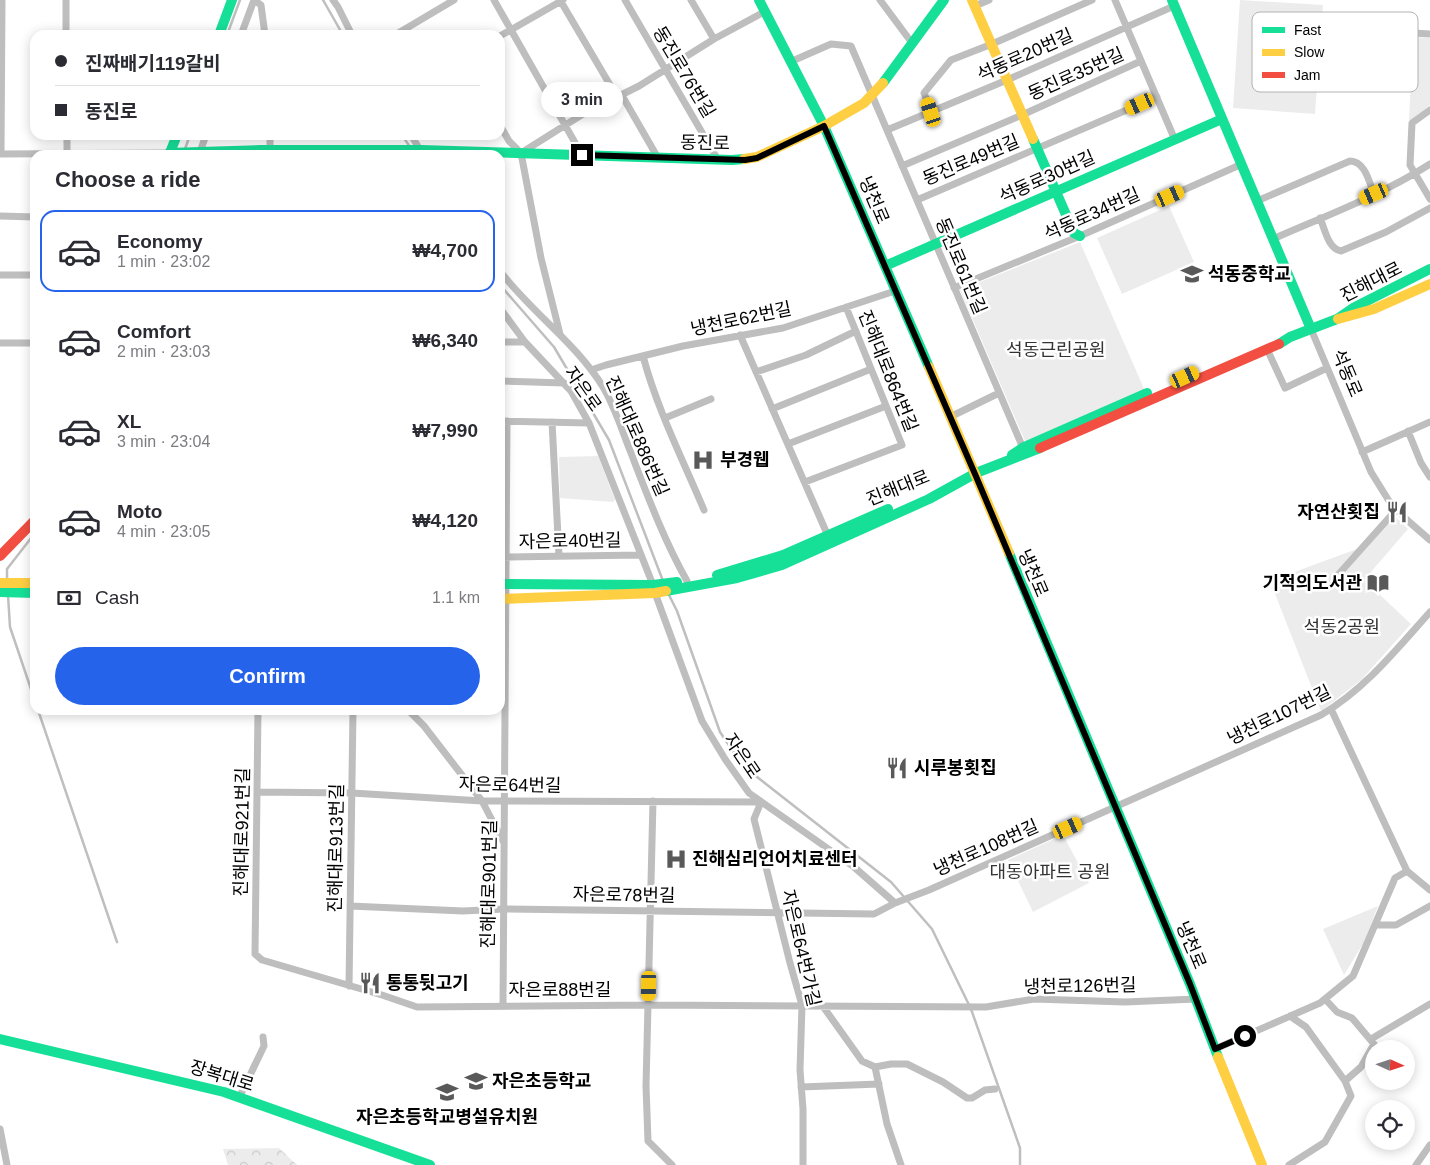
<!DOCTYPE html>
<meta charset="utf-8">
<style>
body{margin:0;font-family:Arial,"Noto Sans KR",sans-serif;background:#f7f7f7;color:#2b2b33;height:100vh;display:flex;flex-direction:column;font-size:19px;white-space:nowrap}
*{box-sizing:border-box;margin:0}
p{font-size:16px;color:#7c7c81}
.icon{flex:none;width:28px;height:28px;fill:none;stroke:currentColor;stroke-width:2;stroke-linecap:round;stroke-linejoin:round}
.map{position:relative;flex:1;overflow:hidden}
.side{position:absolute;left:30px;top:150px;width:475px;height:565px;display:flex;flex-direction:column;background:#fff;border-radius:15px;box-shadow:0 2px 12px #0003}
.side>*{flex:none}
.banner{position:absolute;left:30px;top:30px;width:475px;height:110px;border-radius:15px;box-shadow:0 2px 12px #0003;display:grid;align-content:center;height:110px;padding:0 25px;background:#fff}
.needle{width:32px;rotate:93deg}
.tools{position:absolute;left:1365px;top:1040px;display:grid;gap:10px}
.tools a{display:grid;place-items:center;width:50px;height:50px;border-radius:50%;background:#fff;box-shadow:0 2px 12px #0003;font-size:25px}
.end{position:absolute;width:22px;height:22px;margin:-11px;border:6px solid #000;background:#fff;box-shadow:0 0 0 2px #fff}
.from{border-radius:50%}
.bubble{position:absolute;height:35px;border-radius:18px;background:#fff;box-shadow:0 2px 12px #0003;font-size:16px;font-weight:700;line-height:35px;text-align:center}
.car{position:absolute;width:15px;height:30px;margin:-15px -8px;border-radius:6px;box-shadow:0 0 4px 1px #0007;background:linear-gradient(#f5c518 24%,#345 0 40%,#f5c518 0 76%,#345 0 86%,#f5c518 0)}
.banner b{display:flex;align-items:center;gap:18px;height:48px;font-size:19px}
.banner b+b{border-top:1px solid #e1e1e2}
.banner i{width:12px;height:12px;background:#2b2b33}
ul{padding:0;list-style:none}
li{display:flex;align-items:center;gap:15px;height:82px;margin:0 10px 8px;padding:0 15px;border:2px solid transparent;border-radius:15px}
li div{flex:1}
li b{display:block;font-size:19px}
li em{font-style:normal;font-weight:700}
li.current{border-color:#2563eb}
li>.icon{width:45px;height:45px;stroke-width:1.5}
h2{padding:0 25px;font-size:22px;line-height:60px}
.pay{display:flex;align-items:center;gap:12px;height:55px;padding:0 25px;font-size:19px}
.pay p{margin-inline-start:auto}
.action{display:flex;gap:10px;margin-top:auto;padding:10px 25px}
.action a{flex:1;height:58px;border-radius:30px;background:#2563eb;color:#fff;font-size:20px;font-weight:700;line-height:58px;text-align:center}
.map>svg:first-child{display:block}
.forest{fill:url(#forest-crowns)}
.park{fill:#ececec}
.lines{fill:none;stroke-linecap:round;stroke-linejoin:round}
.stream{stroke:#bfbfbf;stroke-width:2.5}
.street{stroke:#bebebe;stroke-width:7}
.fast{stroke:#16e098;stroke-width:10}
.slow{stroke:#ffcf43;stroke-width:10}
.jam{stroke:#f24e42;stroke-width:10}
.route{stroke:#000;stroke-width:6}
.labels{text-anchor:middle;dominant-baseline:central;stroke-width:5;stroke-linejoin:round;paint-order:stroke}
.street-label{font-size:18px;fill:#000;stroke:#fff}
.poi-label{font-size:18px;font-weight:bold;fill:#000;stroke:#fff;text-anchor:start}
.park-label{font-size:18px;fill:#333;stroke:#fff}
.key{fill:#fff;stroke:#b2b2b2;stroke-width:1}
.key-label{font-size:14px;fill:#000}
</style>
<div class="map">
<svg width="1430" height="1165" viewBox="0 0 1430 1165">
<defs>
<pattern id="forest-crowns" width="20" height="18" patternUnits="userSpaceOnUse" patternTransform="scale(1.25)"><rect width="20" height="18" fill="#ececec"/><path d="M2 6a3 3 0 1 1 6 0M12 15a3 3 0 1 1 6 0" fill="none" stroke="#c9c9c9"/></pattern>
</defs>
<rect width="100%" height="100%" fill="#fff"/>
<!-- forest -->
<path class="forest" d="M279,1148L297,1165H228L223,1149Z"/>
<!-- park -->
<path class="park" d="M1240,0L1323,5L1315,114L1233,108Z
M1413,37L1430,38V105L1412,120H1409Z
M1169,206L1194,262L1122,294L1097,238Z
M1080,242L1145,391L1025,441L960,290Z
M598,456L615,500L613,502L560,498L559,457Z
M1395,516L1408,529L1364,580L1411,624L1361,680L1321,711L1270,581L1357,549Z
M1063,835L1089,883L1033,912L1008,860Z
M1378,906L1364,942L1344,975L1323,929Z"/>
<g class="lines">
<!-- stream -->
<path class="stream" d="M323,0L343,35
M227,35L240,0
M402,135L410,147
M185,149L190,135
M500,285L554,347L609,440L663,581
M7,579V569L35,533
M8,595L10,627L35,701
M669,595L677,611L720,732L743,766L891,882L932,929L971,1009L1020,1148V1165
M38,710L117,942"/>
<!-- street -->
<path class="street" d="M66,0V35
M254,0L261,5L265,35
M333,0L338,7L352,35
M494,0L582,155
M560,0L613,90L624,99L658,158
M625,0L718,160
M691,0L714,39
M880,0L912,43
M1115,0L1175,140
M975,6L989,0
M1413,33L1430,34
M241,35L254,0
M395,35L454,0
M500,36L563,0
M790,62L831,44L851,46L1023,448
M1430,110L1412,123L1410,165L1430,199
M931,112L924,93L951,60L992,44L1092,0
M500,125L509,141L521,153
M887,130L1007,80L1174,6
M67,135V155
M411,135L422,153
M200,152L206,135
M521,153L583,114L639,86L714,39L764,12
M521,153L541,258L560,334
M0,154L169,153
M1,154L2,0
M270,155V135
M902,166L1022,115L1141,61
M917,200L1157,97
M1257,201L1350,161C1365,161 1369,182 1374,194
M0,216L35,217
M1320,218C1325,229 1328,249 1341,251L1386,232L1430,208
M1273,239C1325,216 1382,195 1430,164
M500,271C530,311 577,344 603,387C615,407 622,431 631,453C648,497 664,540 687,581
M0,275H35
M954,288L1080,236L1242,164
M500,308L525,342L571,391L589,423L653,585
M1311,329L1371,472L1389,501L1407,520L1430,540
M740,335L828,536
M500,342H525
M0,343H35
M1267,349L1285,388L1327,368
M643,356C657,409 683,460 704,510
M591,370L606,365L683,346L783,328L895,291
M756,372L806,355L856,331
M500,381L564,383
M772,409L871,369
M950,417L999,393
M665,418L711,399
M500,421L589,423
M552,422L559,556
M1408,431L1421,463L1430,477
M788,444L886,406
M1362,452L1430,422
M805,482L902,445L846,307
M500,557L640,555
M1337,576L1396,510
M655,593L702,721L725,759L749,793L854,867L895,903
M1331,709L1407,871L1430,890
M258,710L255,954L262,960L382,995L417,1007L649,1005L986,1007L1034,999L1125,1002L1196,999
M408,710L424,726L482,801L504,843
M257,792L352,793L482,801L761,802L754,819L790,963L802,1005L800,1070L803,1109V1165
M653,801L646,1086L648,1141L672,1165
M350,906L463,911L504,909L874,914L895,903L929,890L1321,715C1365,689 1396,650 1430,612
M1375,925H1396L1430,906
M349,986L353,710
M1325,999L1337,1012L1352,1018L1374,1044L1361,1067L1345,1081
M822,1005L862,1061L875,1067L887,1124L901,1165
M503,1006L507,421
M1371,1039L1430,1004
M1215,1049L1320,1003L1353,976L1395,878L1407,871
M875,1067L891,1064H907L943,1082L967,1098H972L985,1090L995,1089
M801,1087L879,1084
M239,1098L264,1046L263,1037
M0,1129L7,1165
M1289,1165L1325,1142L1351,1096L1345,1081L1306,1027L1290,1016
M1416,1165L1430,1145"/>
<!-- fast -->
<path class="fast" d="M759,0L824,126L929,367
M1172,0L1311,329
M219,35L232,0
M883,83L944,0
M1033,139L1074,233L1080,236
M169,153L261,150H421L732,160L744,159
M169,155L177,135
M885,266L1222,119
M1279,344L1290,337L1337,319L1353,308L1430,269
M1012,455L1024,447L1147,393
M1009,553L1190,984L1218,1057
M717,575L783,555L888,509
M500,584L653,585L677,582
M666,591L737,578L782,565L929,499L976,473L1040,448
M0,592L35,593
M0,1039L224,1092L430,1165"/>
<!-- slow -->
<path class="slow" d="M972,0L1033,139
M744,159L757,157L824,126L864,103L883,83
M1338,319L1374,309L1430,284
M929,367L1009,553
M0,583H35
M500,599L655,593L666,591
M1218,1057L1262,1165"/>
<!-- jam -->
<path class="jam" d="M1040,448L1279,344
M0,556L35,520"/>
</g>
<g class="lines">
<!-- route -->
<path class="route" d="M582,155L745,160L757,158L824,126L975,474L1190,984L1215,1049L1245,1036"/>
</g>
<!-- icons -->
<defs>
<g id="school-bare" transform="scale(1.725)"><path d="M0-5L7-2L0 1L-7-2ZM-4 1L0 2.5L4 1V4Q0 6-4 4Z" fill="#595959" stroke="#fff" stroke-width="2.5" paint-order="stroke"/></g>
<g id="hospital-bare" transform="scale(1.725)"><path d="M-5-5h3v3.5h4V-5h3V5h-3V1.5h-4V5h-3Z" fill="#595959" stroke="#fff" stroke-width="2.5" paint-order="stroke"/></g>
<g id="restaurant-bare" transform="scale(1.725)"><path d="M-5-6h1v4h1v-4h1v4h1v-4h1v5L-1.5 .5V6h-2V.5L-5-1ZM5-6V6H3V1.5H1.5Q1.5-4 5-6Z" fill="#595959" stroke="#fff" stroke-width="2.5" paint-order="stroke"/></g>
<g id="library-bare" transform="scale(1.725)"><path d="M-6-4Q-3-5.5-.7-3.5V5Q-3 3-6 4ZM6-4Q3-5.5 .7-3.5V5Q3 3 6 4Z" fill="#595959" stroke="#fff" stroke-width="2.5" paint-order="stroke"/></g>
</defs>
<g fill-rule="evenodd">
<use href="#school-bare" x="1192" y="274"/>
<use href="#hospital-bare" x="703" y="460"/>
<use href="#restaurant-bare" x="1397" y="512"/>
<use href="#library-bare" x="1378" y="583"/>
<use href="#restaurant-bare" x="897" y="768"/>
<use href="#hospital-bare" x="676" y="859"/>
<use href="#restaurant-bare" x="370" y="983"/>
<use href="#school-bare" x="476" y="1081"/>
<use href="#school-bare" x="447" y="1092"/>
</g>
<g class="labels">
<!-- street labels -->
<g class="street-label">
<text transform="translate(1025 55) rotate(-24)">석동로20번길</text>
<text transform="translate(684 72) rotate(59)">동진로76번길</text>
<text transform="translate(1076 74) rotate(-24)">동진로35번길</text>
<text transform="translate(705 143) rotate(1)">동진로</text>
<text transform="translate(971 160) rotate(-23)">동진로49번길</text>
<text transform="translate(1047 177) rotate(-24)">석동로30번길</text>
<text transform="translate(874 200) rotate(67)">냉천로</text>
<text transform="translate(1092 214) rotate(-24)">석동로34번길</text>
<text transform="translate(961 266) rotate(67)">동진로61번길</text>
<text transform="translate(1371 282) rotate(-27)">진해대로</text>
<text transform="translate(741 319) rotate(-12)">냉천로62번길</text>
<text transform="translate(888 371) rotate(68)">진해대로864번길</text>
<text transform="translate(1347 373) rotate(67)">석동로</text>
<text transform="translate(583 389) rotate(55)">자은로</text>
<text transform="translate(637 436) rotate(66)">진해대로886번길</text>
<text transform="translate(898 488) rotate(-22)">진해대로</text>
<text transform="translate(570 541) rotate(-1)">자은로40번길</text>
<text transform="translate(1033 573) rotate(67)">냉천로</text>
<text transform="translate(1279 715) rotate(-26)">냉천로107번길</text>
<text transform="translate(742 756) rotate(56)">자은로</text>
<text transform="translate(510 785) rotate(1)">자은로64번길</text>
<text transform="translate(242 832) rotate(-89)">진해대로921번길</text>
<text transform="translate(336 848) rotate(-89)">진해대로913번길</text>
<text transform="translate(986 848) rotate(-24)">냉천로108번길</text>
<text transform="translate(489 884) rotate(-89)">진해대로901번길</text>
<text transform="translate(624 895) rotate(1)">자은로78번길</text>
<text transform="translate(1191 945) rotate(67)">냉천로</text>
<text transform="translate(801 948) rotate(77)">자은로64번가길</text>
<text transform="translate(1080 986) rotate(-1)">냉천로126번길</text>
<text x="560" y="990">자은로88번길</text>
<text transform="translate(222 1076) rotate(17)">장복대로</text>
</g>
<!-- poi labels -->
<g class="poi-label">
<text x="1208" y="274">석동중학교</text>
<text x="720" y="460">부경웹</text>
<text x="1380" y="512" text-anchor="end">자연산횟집</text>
<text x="1362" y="583" text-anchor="end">기적의도서관</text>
<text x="914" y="768">시루봉횟집</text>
<text x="692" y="859">진해심리언어치료센터</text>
<text x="386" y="983">통통뒷고기</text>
<text x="492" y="1081">자은초등학교</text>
<text x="447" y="1117" text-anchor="middle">자은초등학교병설유치원</text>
</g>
<!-- park labels -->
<g class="park-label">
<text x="1056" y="350">석동근린공원</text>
<text x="1342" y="627">석동2공원</text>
<text x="1050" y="872">대동아파트 공원</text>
</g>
</g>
<!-- legend -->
<rect x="1252" y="12" width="166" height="80" rx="8" class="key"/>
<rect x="1262" y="27" width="23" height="6" fill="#16e098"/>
<rect x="1262" y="49" width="23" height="7" fill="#ffcf43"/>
<rect x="1262" y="72" width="23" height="6" fill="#f24e42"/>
<g class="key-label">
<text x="1294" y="35">Fast</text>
<text x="1294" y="57">Slow</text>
<text x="1294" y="80">Jam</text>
</g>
</svg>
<div class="tools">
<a><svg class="needle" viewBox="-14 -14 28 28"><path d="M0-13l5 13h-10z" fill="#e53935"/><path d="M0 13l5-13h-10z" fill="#7c7c81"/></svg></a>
<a><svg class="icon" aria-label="locate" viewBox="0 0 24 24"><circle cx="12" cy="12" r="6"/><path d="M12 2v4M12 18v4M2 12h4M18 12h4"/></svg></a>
</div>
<i class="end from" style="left:1245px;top:1036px"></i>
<i class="end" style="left:582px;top:155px"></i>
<div class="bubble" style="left:541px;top:82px;width:82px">3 min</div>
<i class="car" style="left:1140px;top:104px;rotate:246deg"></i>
<i class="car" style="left:931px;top:112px;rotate:342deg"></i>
<i class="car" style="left:1374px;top:194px;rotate:247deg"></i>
<i class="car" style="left:1170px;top:196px;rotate:66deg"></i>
<i class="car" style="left:1185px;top:377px;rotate:66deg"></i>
<i class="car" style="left:1068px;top:828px;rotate:66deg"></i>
<i class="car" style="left:649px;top:986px;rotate:181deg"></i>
<div class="banner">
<b><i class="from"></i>진짜배기119갈비</b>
<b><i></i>동진로</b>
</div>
<section class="side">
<h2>Choose a ride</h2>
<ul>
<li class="current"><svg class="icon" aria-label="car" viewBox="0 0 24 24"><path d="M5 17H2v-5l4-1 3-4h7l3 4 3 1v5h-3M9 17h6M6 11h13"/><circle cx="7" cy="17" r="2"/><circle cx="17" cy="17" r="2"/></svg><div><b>Economy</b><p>1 min · 23:02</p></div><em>₩4,700</em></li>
<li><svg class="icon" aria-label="car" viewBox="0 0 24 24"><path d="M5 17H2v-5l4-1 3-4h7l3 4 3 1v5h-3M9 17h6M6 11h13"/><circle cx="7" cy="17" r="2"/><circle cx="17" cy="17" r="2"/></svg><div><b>Comfort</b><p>2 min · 23:03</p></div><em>₩6,340</em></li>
<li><svg class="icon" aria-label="car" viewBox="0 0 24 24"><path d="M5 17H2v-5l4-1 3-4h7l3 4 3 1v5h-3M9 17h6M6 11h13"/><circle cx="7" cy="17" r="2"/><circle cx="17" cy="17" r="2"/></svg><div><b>XL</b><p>3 min · 23:04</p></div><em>₩7,990</em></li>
<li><svg class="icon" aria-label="car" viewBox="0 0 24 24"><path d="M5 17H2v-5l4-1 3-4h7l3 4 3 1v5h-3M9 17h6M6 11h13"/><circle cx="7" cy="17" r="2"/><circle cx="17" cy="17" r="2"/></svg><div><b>Moto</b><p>4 min · 23:05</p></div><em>₩4,120</em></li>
</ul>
<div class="pay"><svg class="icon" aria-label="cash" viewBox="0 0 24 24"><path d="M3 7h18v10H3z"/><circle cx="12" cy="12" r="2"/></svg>Cash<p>1.1 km</p></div>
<div class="action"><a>Confirm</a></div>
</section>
</div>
